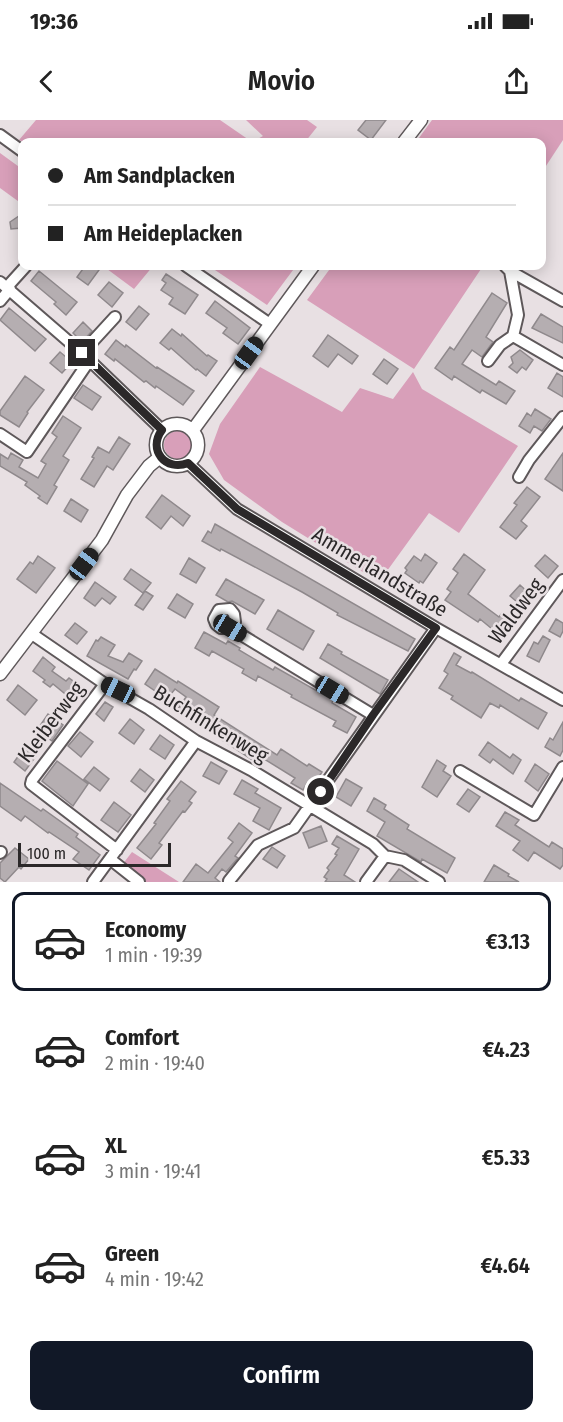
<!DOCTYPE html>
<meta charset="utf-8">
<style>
body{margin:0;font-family:"Fira Sans Condensed",sans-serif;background:#f6f6f6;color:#222;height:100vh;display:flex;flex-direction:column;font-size:22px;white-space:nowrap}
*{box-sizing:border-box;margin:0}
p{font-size:20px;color:#767676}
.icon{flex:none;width:33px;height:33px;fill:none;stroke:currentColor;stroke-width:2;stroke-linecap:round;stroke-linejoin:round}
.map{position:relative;height:762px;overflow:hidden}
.drawer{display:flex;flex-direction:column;background:#fff;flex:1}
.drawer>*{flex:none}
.banner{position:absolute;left:18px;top:18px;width:528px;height:132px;border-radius:12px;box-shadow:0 3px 15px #0003;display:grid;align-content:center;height:132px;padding:0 30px;background:#fff}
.scale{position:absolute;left:18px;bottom:15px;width:153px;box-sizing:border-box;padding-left:6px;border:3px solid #2b2829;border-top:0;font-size:16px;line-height:21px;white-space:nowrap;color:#2b2829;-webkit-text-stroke:4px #e8e0e3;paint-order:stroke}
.end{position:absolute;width:27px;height:27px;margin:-14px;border:8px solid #2b2829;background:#fff;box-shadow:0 0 0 3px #fff}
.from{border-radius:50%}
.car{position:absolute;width:18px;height:36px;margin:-18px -9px;border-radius:8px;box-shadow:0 0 4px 2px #0007;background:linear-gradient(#222 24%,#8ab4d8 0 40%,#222 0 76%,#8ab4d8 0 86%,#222 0)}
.banner b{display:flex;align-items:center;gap:21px;height:57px;font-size:22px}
.banner b+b{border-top:2px solid #e0e0e0}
.banner i{width:15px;height:15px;background:#222}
ul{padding:10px 0 0;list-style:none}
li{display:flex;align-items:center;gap:18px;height:99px;margin:0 12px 9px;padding:0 18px;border:3px solid transparent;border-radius:12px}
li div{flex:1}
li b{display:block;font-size:22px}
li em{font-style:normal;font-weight:600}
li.on{border-color:#111827}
li>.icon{width:54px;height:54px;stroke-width:1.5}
.action{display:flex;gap:12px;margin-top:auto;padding:12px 30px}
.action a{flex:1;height:69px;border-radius:12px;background:#111827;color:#fff;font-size:24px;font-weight:600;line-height:69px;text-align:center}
.status{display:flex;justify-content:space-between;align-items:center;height:42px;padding:0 30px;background:#fff;direction:ltr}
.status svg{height:16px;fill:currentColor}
header{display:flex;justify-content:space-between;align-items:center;height:78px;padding:0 30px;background:#fff;font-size:27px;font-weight:600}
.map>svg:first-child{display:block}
.green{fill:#d89fb9}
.building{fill:#b5aeb1;stroke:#8f898c;stroke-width:1.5}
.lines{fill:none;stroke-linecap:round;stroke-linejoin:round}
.minor-casing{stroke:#5e585a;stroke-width:14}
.tertiary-casing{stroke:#5e585a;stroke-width:15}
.minor{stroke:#fff;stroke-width:10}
.tertiary{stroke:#fff;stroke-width:12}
.route{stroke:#2b2829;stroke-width:8}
.labels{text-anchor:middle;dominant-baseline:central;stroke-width:5;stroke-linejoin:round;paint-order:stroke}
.street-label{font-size:21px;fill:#2b2829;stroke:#e8e0e3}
</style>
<div class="status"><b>19:36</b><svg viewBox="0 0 49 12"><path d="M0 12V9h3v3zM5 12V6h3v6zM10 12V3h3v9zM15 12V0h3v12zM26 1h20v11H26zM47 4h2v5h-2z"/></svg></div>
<header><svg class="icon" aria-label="back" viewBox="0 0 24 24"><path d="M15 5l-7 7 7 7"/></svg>Movio<svg class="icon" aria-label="share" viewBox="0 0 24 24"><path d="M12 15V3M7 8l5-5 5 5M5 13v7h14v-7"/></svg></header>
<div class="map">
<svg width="563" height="762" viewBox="0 0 563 762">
<rect width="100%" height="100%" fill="#e8e0e3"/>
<!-- green -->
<path class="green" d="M36,0H220L252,22L263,16L246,0H307L317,7L305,22H23L19,20Z
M432,0H563V20L542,52V22H416Z
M0,33L22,49V84L0,68Z
M103,146H153L134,169Z
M209,146H296L267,185Z
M332,146H483L414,249L307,180Z
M260,247L342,292L360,268L393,279L413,252L422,269L518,326L459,413L429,393L379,462L282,402L224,360L209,334L220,304Z
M164 325a14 14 0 1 1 28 0a14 14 0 1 1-28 0Z
M132,732L179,762H144L122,745Z"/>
<!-- building -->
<path class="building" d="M366,0H386L371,20L358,10Z
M22,94V108L11,109L10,102Z
M85,146H92L99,150L88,165L77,157Z
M39,151L77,182L66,195L54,184L56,182L31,161Z
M166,154L198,175L185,194L169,184L173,178L161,170L166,163L162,160Z
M109,162L123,173L112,187L98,175Z
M492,173L507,183L486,217L493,222L482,237L472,230L462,244L496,265L499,261L515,271L506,284L482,270L480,273L454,256L452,260L435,248L450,227L454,230Z
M215,181L250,208L238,224L223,213L227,208L206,193Z
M139,186L149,194L136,210L126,202Z
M9,188L46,219L35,231L0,200Z
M541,194L563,207V223L532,208Z
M83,202L92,211L82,222L73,213Z
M172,209L181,216L182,214L207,236L208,235L217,241L206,256L197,249L196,250L171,228L169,230L160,223Z
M328,215L358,236L352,244L338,234L328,247L313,236Z
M116,220L125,227L126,225L156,248L157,247L194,271L183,285L156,266L155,268L146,261L144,262L115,239L114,241L105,234Z
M520,230L533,240L526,250L522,247L517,253L509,247L513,243L511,237Z
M60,232L72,242L62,253L50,243Z
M384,239L398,249L387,264L373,254Z
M557,253L563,257V277L548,268Z
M25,256L44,270L27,292L28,293L19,307L0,295V291Z
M83,265L101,277L92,290L74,278Z
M535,289L551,299L542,311L534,306L530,313L519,306L527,293L531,296Z
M63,296L81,308L63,336L69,340L54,365L57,367L47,384L38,378L40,376L25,365L27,362L0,346V334L8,339L11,333L23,340L19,347L38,358L46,344L41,341L57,317L52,313Z
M119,317L130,324L113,350L107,346L94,367L81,359L94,338L92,337L98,327L109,333Z
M563,333V371L545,359Z
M527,367L540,377L521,401L527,406L516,419L500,407L517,385L514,383Z
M162,375L190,396L183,406L171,396L161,409L146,397Z
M71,379L88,390L81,402L64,391Z
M215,404L415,519L408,531L337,495L338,493L302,472L221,429L220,431L202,421L208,411L211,413Z
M425,434L437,443L423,463L420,461L419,463L405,453L407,450L405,448L414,436L421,441Z
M464,434L485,450L468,474L499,497L502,493L515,503L503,518L480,499L478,502L445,480L451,472L447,469L458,453L453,449Z
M545,435L558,446L548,458L535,446Z
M38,436L55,448L36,473L17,459L30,442L33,444Z
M189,438L205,448L196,463L180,454Z
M131,449L151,463L143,473L124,459Z
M226,459L264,480L255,494L232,481L228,482L216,475Z
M95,462L116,477L110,484L102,478L95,486L84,478Z
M520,465L532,476L523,487L510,476Z
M145,471L153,476L143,490L135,485Z
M177,474L193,484L185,498L168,488Z
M278,490L314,511L303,530L267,509Z
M556,499L563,503V511L560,517L549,511Z
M75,503L87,512L77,524L65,515Z
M204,512L226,524L228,521L240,528L239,530L273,550L275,547L333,580L332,583L356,597L347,613L333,606L336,601L291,577L292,575L258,556L256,561L242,553L244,549L212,531L209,536L195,528Z
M543,516L550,520L539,542L527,536L534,522L538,524Z
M101,517L115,525L108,536L123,542L129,533L142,541L136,550L134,549L128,559L87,536L96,520L98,521Z
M328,524L342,532L341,534L388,560L380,574L320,538Z
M454,533L461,537L456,545L471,553L472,552L519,581L521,578L547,593L538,609L500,585L499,588L490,583L481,598L451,579L453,576L439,568L448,554L444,551Z
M43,537L55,547L52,551L66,561L69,558L85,570L75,582L53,564L50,567L43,562L45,560L33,551Z
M155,549L177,563L178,561L219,587L214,595L277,635L281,629L307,646L309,644L322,652L313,666L307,663L303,670L291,663L295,658L261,637L257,643L177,590L186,577L175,569L167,579L145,564Z
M18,565L37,580L25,595L7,580Z
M105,582L113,587L104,601L96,594Z
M48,594L63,605L52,621L37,610Z
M130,599L144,610L134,624L119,613Z
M563,602V630L560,636L545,627L550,618L553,620Z
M80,612L93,622L81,637L68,626Z
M160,615L174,625L165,639L150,629Z
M488,622L510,638L513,634L521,640L513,654L493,639L490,643L479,635Z
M24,628L36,636L25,651L14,642Z
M437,640L446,646L443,651L451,656L437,677L422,667Z
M57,641L88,664L73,686L42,661Z
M211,642L227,651L219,664L203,656Z
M535,644L549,654L538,671L525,661Z
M94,647L109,659L100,671L84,659Z
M140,649L154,660L145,672L131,661Z
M346,659L362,668L351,686L336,677Z
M242,660L258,669L255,673L281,688L269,710L253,701L260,688L234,674Z
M181,661L196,672L189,681L192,683L185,692L183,691L159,723L162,725L151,739L137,728L156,704L154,703L170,681L167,679Z
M0,663L41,691L43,689L78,714L76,717L100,735L89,750L73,739L79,732L49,712L48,713L25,696L21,701L0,686Z
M468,669L480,677L469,692L457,684Z
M374,678L386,685L384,689L409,705L407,709L455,738L447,753L422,739L421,742L377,716L385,702L367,691Z
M114,682L131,695L118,712L101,700Z
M505,692L519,700L515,705L549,727L552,722L563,729V745L560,749L534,732L528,741L513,730L520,721L496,706Z
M239,703L252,713L235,736L238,738L226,752L222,749L215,758L220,762H183L196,744L208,753L233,722L228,718Z
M321,706L327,721L309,728L303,713Z
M337,716L359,729L344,755L355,762H325L327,759L324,757L329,750L327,748L337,735L335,734L339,728L332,724Z
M272,727L285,736L277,748L263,739Z
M15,728L29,739L21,749L19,747L5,762L0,758V743Z
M494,745L509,754L508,756L519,762H484Z
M399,749L418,762H389Z"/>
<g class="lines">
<!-- minor casing -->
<g class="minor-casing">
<path id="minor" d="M0,15L22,31
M186,146L270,204
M505,146L510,151L563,181
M510,151L518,195L513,216L563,245
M0,162L82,233L162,310
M7,167L26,146
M0,181L10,169
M82,233L115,197
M488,241L500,225L513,216
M0,314L27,332L89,241
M188,343L237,389L436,508L563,580
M519,357L529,340L563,297
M230,508L235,502L234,494L230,489L219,490L214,499L216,504L221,508H230L373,595
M32,514L105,564L149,589L196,621L251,650L373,724L385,736
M501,544L563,460
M105,564L32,660L31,664L117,730
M460,651L534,695L563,647
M0,733L1,732
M385,736L404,740L439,762
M110,739L139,762
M229,761L258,725L294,708L436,508
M93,762L196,621
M366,762L385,736"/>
</g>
<!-- tertiary casing -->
<g class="tertiary-casing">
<path id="tertiary" d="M404,22L421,0
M156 325a21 21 0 1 1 42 0a21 21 0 1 1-42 0Z
M193,310L313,146
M0,554L102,420L127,375L149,346L160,337"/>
</g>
<!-- minor -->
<use href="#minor" class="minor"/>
<!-- tertiary -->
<use href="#tertiary" class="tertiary"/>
</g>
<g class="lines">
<!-- route -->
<path class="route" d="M82,233L162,310C147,330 166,352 188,343L237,389L436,508L373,595L321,672"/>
</g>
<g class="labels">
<!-- street labels -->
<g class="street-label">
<text transform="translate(380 452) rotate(31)">Ammerlandstraße</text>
<text transform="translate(516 491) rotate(-53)">Waldweg</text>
<text transform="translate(51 602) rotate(-53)">Kleiberweg</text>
<text transform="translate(211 604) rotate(31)">Buchfinkenweg</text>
</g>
</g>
</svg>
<div class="scale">100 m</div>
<i class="end from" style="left:321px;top:672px"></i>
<i class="end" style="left:82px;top:233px"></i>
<i class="car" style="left:249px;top:233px;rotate:36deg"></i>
<i class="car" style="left:84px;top:444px;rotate:37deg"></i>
<i class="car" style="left:230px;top:508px;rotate:121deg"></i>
<i class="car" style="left:118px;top:570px;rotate:295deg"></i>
<i class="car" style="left:332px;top:570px;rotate:121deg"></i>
<div class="banner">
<b><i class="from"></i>Am Sandplacken</b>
<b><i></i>Am Heideplacken</b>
</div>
</div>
<section class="drawer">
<ul>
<li class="on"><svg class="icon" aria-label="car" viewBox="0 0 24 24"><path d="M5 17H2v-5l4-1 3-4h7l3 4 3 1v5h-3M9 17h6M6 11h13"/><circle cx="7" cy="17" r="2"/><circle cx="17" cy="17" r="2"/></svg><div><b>Economy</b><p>1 min · 19:39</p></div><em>€3.13</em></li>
<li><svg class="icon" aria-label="car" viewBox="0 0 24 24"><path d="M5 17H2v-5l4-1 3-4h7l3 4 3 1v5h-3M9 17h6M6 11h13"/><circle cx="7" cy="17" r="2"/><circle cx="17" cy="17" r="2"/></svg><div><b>Comfort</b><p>2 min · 19:40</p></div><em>€4.23</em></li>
<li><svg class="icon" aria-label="car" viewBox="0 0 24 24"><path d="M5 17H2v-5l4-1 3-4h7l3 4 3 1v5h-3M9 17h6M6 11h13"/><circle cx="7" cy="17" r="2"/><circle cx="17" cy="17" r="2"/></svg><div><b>XL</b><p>3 min · 19:41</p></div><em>€5.33</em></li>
<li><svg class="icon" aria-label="car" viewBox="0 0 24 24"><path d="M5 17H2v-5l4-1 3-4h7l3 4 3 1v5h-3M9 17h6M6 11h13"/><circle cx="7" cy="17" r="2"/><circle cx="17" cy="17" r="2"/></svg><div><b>Green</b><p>4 min · 19:42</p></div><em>€4.64</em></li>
</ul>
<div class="action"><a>Confirm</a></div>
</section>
